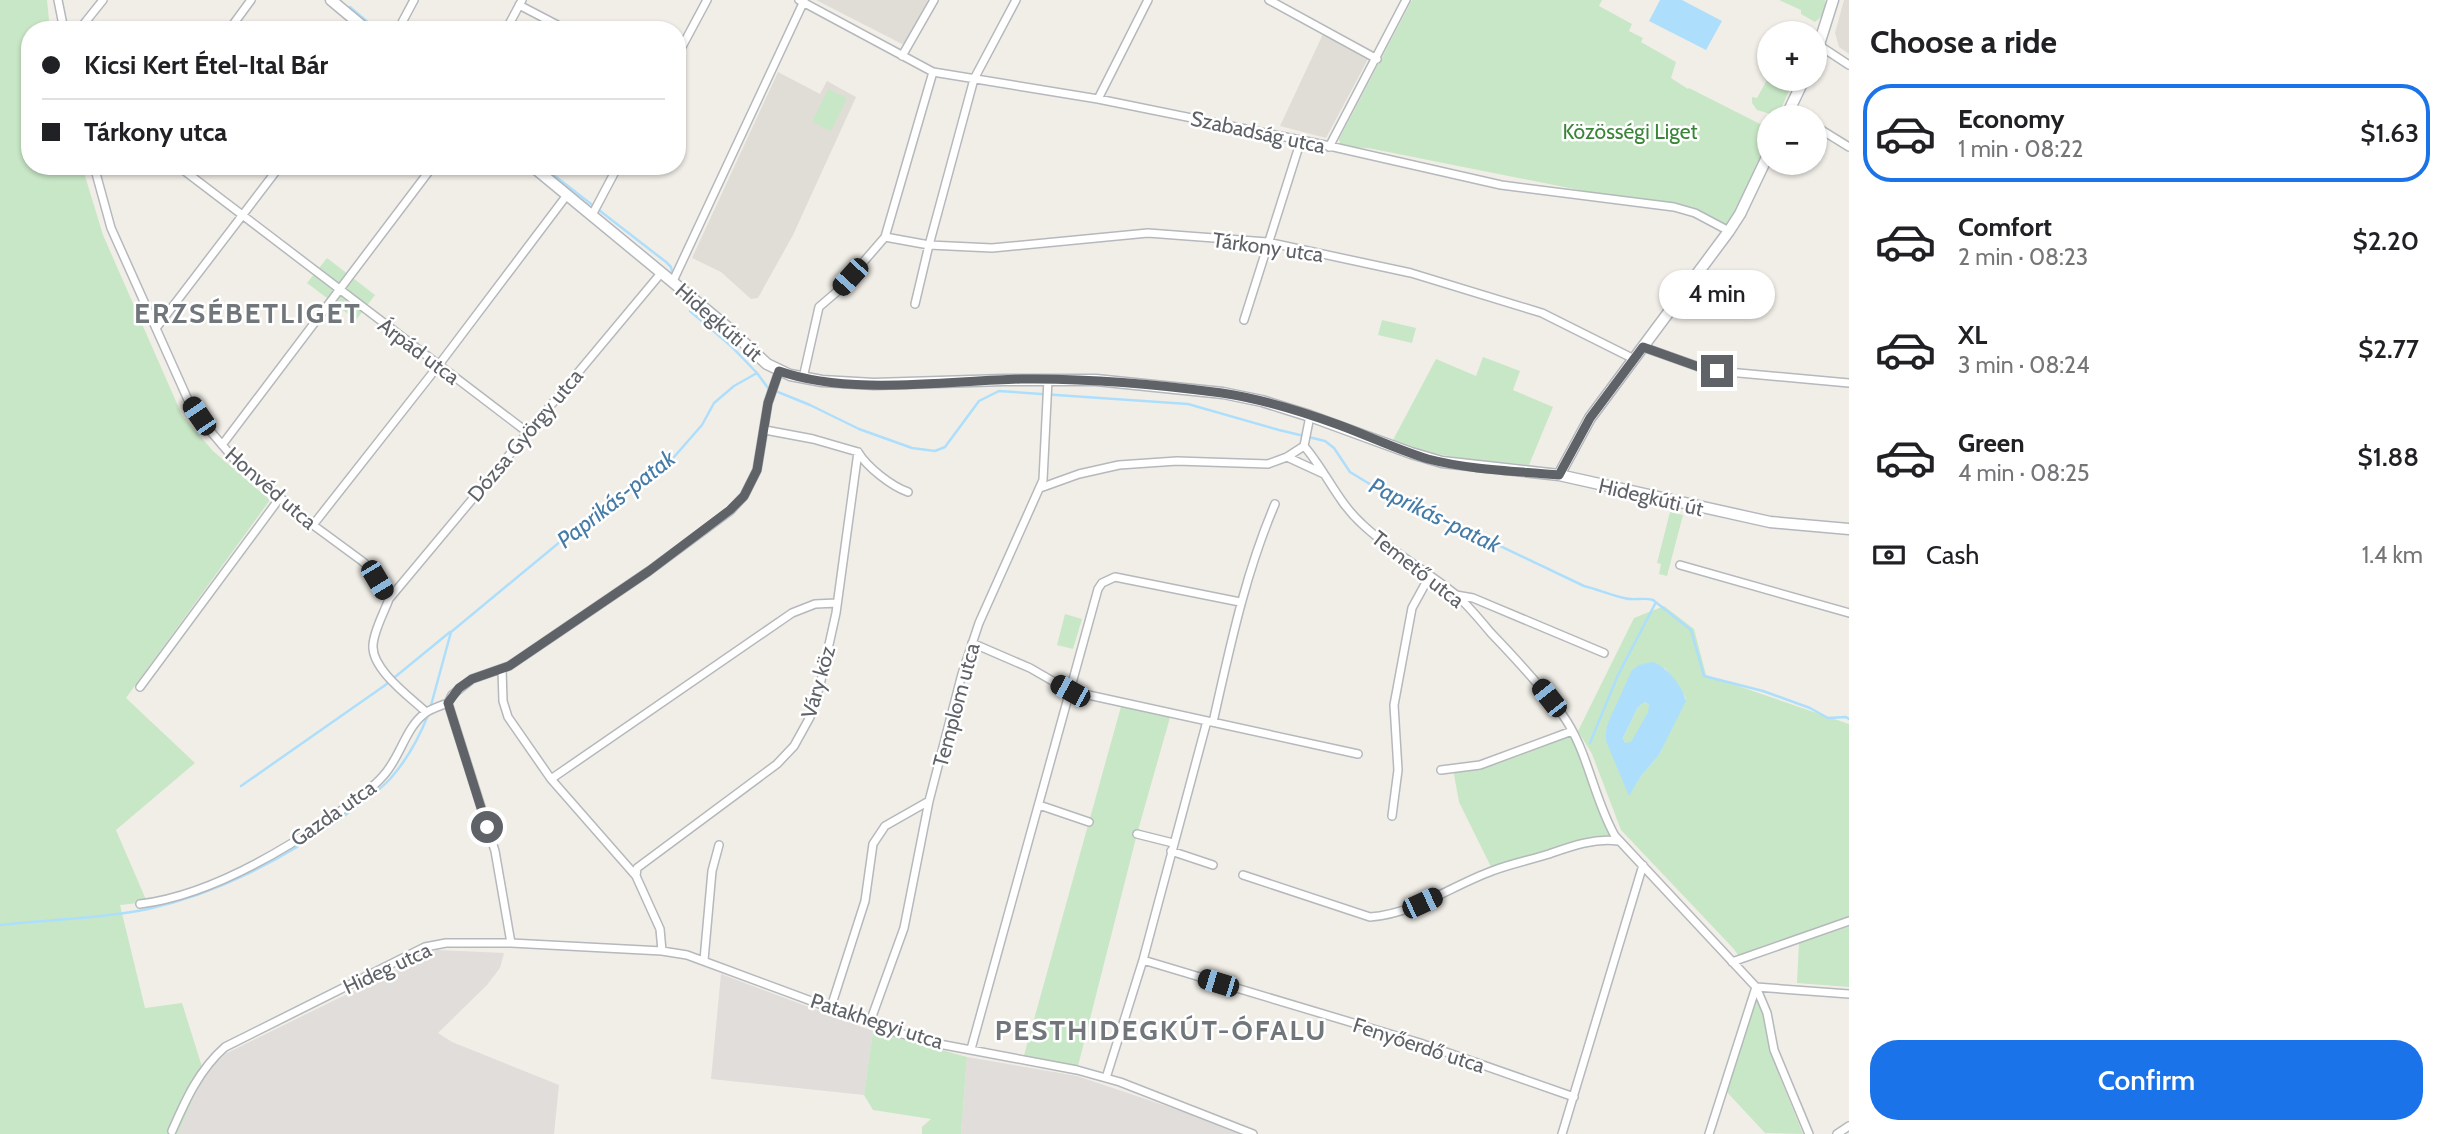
<!DOCTYPE html>
<meta charset="utf-8">
<style>
body{margin:0;font-family:Cabin,sans-serif;background:#f2f2f2;color:#202124;height:100vh;display:flex;flex-direction:column;font-size:26px;white-space:nowrap}
*{box-sizing:border-box;margin:0}
p{font-size:23px;color:#757577}
.icon{flex:none;width:38px;height:38px;fill:none;stroke:currentColor;stroke-width:2;stroke-linecap:round;stroke-linejoin:round}
.map{position:relative;flex:1;overflow:hidden}
.sheet{display:flex;flex-direction:column;background:#fff;width:595px}
.sheet>*{flex:none}
.hud{position:absolute;left:21px;top:21px;width:665px;height:154px;border-radius:28px;box-shadow:0 2px 5px #0004;display:grid;align-content:center;height:154px;padding:0 21px;background:#fff}
.tools{position:absolute;left:1757px;top:21px;display:grid;gap:14px}
.tools a{display:grid;place-items:center;width:70px;height:70px;border-radius:50%;background:#fff;box-shadow:0 2px 5px #0004;font-size:35px}
.end{position:absolute;width:32px;height:32px;margin:-16px;border:9px solid #5f6368;background:#fff;box-shadow:0 0 0 4px #fff}
.from{border-radius:50%}
.bubble{position:absolute;height:49px;border-radius:24px;background:#fff;box-shadow:0 2px 5px #0004;font-size:23px;font-weight:600;line-height:49px;text-align:center}
.car{position:absolute;width:21px;height:42px;margin:-21px -10px;border-radius:9px;box-shadow:0 0 5px 2px #0007;background:linear-gradient(#222 24%,#8ab4d8 0 40%,#222 0 76%,#8ab4d8 0 86%,#222 0)}
.hud b{display:flex;align-items:center;gap:24px;height:66px;font-size:26px}
.hud b+b{border-top:2px solid #e0e0e0}
.hud i{width:18px;height:18px;background:#202124}
ul{padding:0;list-style:none}
li{display:flex;align-items:center;gap:21px;height:98px;margin:0 14px 10px;padding:0 7px;border:4px solid transparent;border-radius:28px}
li div{flex:1}
li b{display:block;font-size:26px}
li em{font-style:normal;font-weight:600}
li.on{border-color:#1a73e8}
li>.icon{width:63px;height:63px;stroke-width:1.5}
h2{padding:0 21px;font-size:32px;line-height:84px}
.pay{display:flex;align-items:center;gap:18px;height:77px;padding:0 21px;font-size:26px}
.pay p{margin-inline-start:auto}
.cta{display:flex;gap:14px;margin-top:auto;padding:14px 21px}
.cta a{flex:1;height:80px;border-radius:28px;background:#1a73e8;color:#fff;font-size:28px;font-weight:600;line-height:80px;text-align:center}
main{display:flex;flex:1;min-height:0}
.map>svg:first-child{display:block}
.industrial{fill:#e0ddda}
.education{fill:#e0ddd6}
.green{fill:#c8e7c6;fill-rule:evenodd}
.water{fill:#addffc;fill-rule:evenodd}
.lines{fill:none;stroke-linecap:round;stroke-linejoin:round}
.stream{stroke:#addffc;stroke-width:2.5}
.street-casing{stroke:#b5b8bc;stroke-width:10}
.secondary-casing{stroke:#b4b7bc;stroke-width:13}
.street{stroke:#fff;stroke-width:7}
.secondary{stroke:#fff;stroke-width:10}
.route{stroke:#5f6368;stroke-width:9}
.labels{text-anchor:middle;dominant-baseline:central;stroke-width:5;stroke-linejoin:round;paint-order:stroke}
.park-label{font-size:21px;fill:#3b8539;stroke:#fff}
.street-label{font-size:21px;fill:#5f6368;stroke:#fff}
.water-label{font-size:23px;font-style:italic;fill:#457ba7;stroke:#fff}
.district-label{font-size:28px;font-weight:bold;letter-spacing:2px;fill:#70767a;stroke:#fff}
</style>
<main>
<div class="map">
<svg width="1849" height="1134" viewBox="0 0 1849 1134">
<rect width="100%" height="100%" fill="#f1eee8"/>
<!-- industrial -->
<path class="industrial" d="M437,950L504,953L500,968L487,985L438,1033L452,1042L559,1085L554,1134H178L204,1073L227,1053Z
M721,974L873,1031L864,1095L711,1079Z
M967,1057L1077,1076L1199,1117L1239,1134H961Z"/>
<!-- education -->
<path class="education" d="M816,0H928L904,45Z
M1844,0H1849V54L1839,47L1835,33Z
M1323,34L1368,59L1326,138L1280,126Z
M778,72L820,94L827,81L856,97L793,235L758,298L751,299L721,272L692,258Z"/>
<!-- green -->
<path class="green" d="M0,0H47L50,30H30V166H82L103,235L182,415L213,451L270,500L126,698L195,763L116,830L147,902L120,905L145,1008L182,1003L204,1073L178,1134H0Z
M1412,0H1602L1599,6L1632,24L1629,31L1643,38L1641,42L1676,62L1671,78L1688,89L1689,88L1766,127L1769,132V140L1735,213L1726,225L1693,209L1674,203L1599,194L1368,148L1345,147L1340,143L1339,139Z
M1779,0H1825C1826,8 1823,17 1815,22L1801,14V10Z
M1764,72L1769,75V79H1777L1791,86L1781,109L1774,115L1757,110L1752,103V97L1757,98L1768,78Z
M828,89L847,98L831,131L812,122Z
M327,258L375,295L356,320L307,283Z
M1382,320L1416,328L1412,343L1378,335Z
M1483,357L1520,371L1513,390L1553,407L1529,465C1482,460 1437,459 1393,440L1436,359L1476,376Z
M1670,512L1683,515L1667,576L1659,574L1661,564L1657,563Z
M1664,606L1694,629L1706,675L1849,724V987L1797,983L1799,943L1743,962L1733,948L1621,830L1592,754L1578,731L1634,618ZM1665,668L1686,698L1659,755L1641,776L1629,795L1607,724Z
M1065,614L1082,619L1073,649L1057,645Z
M1645,702L1649,705L1650,709L1631,743H1625L1623,738L1638,707Z
M1122,703L1171,714L1137,834L1077,1070L1023,1059Z
M1572,731L1618,841H1589L1493,871L1459,802L1453,769L1480,765Z
M1752,993L1759,994L1778,1072L1803,1134L1765,1133L1725,1090Z
M873,1031L967,1057L961,1134H922V1127L931,1119L873,1110L864,1095Z"/>
<!-- water -->
<path class="water" d="M1660,0H1682L1722,21L1706,50L1649,21Z
M1652,662C1666,665 1683,687 1686,701L1659,755L1641,776L1629,796L1606,741V733L1607,725L1632,670L1639,665ZM1645,702L1649,705L1648,712L1631,742L1625,743L1623,738L1638,707Z"/>
<g class="lines">
<!-- stream -->
<path class="stream" d="M350,7L377,30
M542,166L666,262L671,267L672,272
M690,311L731,346L757,373
M430,709L451,632L607,503L641,484L674,457L702,425L714,403L734,386L757,373L768,388L810,405L859,429L912,448L935,451L945,447L979,401L999,391L1188,404L1279,430L1325,441L1334,448L1350,472L1368,483L1584,586C1597,589 1610,595 1624,598C1633,601 1644,597 1653,600L1691,630L1704,676L1763,691L1810,708L1828,718L1846,717L1849,719
M1590,743L1618,675L1655,604
M241,786L384,686L450,632
M0,925C48,919 102,919 148,909C219,893 281,860 340,819C357,806 375,795 390,779C406,761 419,738 428,715"/>
<!-- street casing -->
<g class="street-casing">
<path id="street" d="M58,0L64,30
M799,0L933,72L1098,99L1325,145L1501,185L1674,207L1695,213L1729,231
M1269,0L1377,59
M519,5L567,30
M79,30L103,0
M229,30L251,0
M398,30L414,0
M506,30L522,0
M1820,46L1849,65
M677,56L707,0
M902,56L934,0
M1098,99L1148,0
M1789,111L1800,117
M1815,126L1849,147
M1329,147L1406,0
M94,166L111,228L189,402L212,433L235,460L313,525L362,561L370,568L389,599
M178,166L527,432
M592,215L618,166
M885,237L929,245L992,248L1148,233L1267,242L1411,273L1542,313L1634,359
M673,281L804,1
M915,304L929,245L974,79L1016,0
M1244,320L1301,140
M157,327L280,166
M1643,347L1699,367L1717,371L1849,383
M803,378L819,307L840,289L885,237L933,72
M765,430L813,439L858,452C867,467 891,486 908,492
M222,445L433,166
M1304,446C1325,470 1337,501 1361,523C1390,551 1424,569 1455,594C1468,605 1480,620 1491,633C1516,659 1540,685 1562,714C1588,750 1593,797 1615,836L1756,987L1767,1013L1774,1050L1809,1134
M1304,446L1310,416
M1287,457L1324,474
M1040,488L1079,474L1119,465L1177,461L1268,464L1287,457L1304,446
M313,525L438,366L567,195
M1680,565L1849,613
M1456,595L1473,598L1604,653
M972,643L1030,668L1070,691L1358,754
M502,669L503,701L508,717L551,779L636,876L660,929L662,951
M140,687L279,499
M448,703L495,851L511,943
M426,712C410,697 371,669 373,645C374,630 384,613 389,599L662,272
M1213,722C1230,647 1245,574 1275,504
M1441,770L1480,765L1572,731
M551,779L792,613L815,604L837,603
M1039,805L1089,822
M1392,816L1398,770L1394,705L1412,608L1429,577
M1137,834L1173,843
M1171,851L1213,865
M1243,875L1370,917C1414,914 1451,886 1492,871C1510,864 1530,860 1549,854C1572,846 1594,838 1618,841
M636,876L637,868L777,764L794,746L810,717L820,685L836,613L858,452
M140,904C206,896 275,856 329,819C347,806 368,793 383,776C400,758 405,729 424,714C430,709 440,706 448,703L452,695L472,679L509,666L649,571L730,511L744,496L757,470L768,403L779,371
M704,960L712,871L719,845
M1143,960L1420,1043L1574,1097
M1732,962L1849,921
M1756,987L1849,994
M831,1007L865,901L873,844L885,826L929,801
M870,1022L904,928L929,801L962,674L979,623L1043,480L1048,379
M971,1049L1098,589L1102,583L1115,577L1240,602
M1106,1078L1143,960L1207,721
M172,1131C186,1099 199,1070 225,1047L425,947L446,943H511L662,951L687,955L895,1032L939,1044L1077,1070L1120,1082L1253,1134
M1562,1134L1643,865
M1709,1134L1756,987
M1837,1134L1849,1126"/>
</g>
<!-- secondary casing -->
<g class="secondary-casing">
<path id="secondary" d="M331,0L367,30
M1815,57L1833,0
M1786,117L1804,79
M532,166L726,326L767,364L790,375L822,381L874,384L1004,380H1096L1223,393L1262,401L1310,416L1411,453L1442,462L1559,475L1770,522L1849,529
M1559,475L1590,418L1729,231L1740,214L1769,153"/>
</g>
<!-- street -->
<use href="#street" class="street"/>
<!-- secondary -->
<use href="#secondary" class="secondary"/>
</g>
<g class="lines">
<!-- route -->
<path class="route" d="M487,827L448,703L459,688L472,679L509,666L649,571L730,510L744,496L757,470L768,403L779,371C850,396 946,381 1021,379C1088,378 1155,384 1222,393C1261,399 1301,411 1339,425C1369,436 1398,450 1428,459C1470,470 1516,471 1559,475L1590,418L1643,347L1699,367L1717,371"/>
</g>
<g class="labels">
<!-- park labels -->
<g class="park-label">
<text x="1630" y="131">Közösségi Liget</text>
</g>
<!-- street labels -->
<g class="street-label">
<text transform="translate(1258 132) rotate(12)">Szabadság utca</text>
<text transform="translate(1268 247) rotate(8)">Tárkony utca</text>
<text transform="translate(719 322) rotate(41)">Hidegkúti út</text>
<text transform="translate(419 351) rotate(37)">Árpád utca</text>
<text transform="translate(525 435) rotate(-50)">Dózsa György utca</text>
<text transform="translate(271 488) rotate(41)">Honvéd utca</text>
<text transform="translate(1651 497) rotate(13)">Hidegkúti út</text>
<text transform="translate(1418 569) rotate(38)">Temető utca</text>
<text transform="translate(818 682) rotate(-74)">Váry köz</text>
<text transform="translate(956 705) rotate(-75)">Templom utca</text>
<text transform="translate(333 813) rotate(-35)">Gazda utca</text>
<text transform="translate(387 968) rotate(-25)">Hideg utca</text>
<text transform="translate(877 1021) rotate(18)">Patakhegyi utca</text>
<text transform="translate(1419 1045) rotate(18)">Fenyőerdő utca</text>
</g>
<!-- water labels -->
<g class="water-label">
<text transform="translate(616 499) rotate(-38)">Paprikás-patak</text>
<text transform="translate(1435 515) rotate(26)">Paprikás-patak</text>
</g>
<!-- district labels -->
<g class="district-label">
<text x="248" y="313">ERZSÉBETLIGET</text>
<text x="1161" y="1030">PESTHIDEGKÚT-ÓFALU</text>
</g>
</g>
</svg>
<div class="tools">
<a>+</a>
<a>−</a>
</div>
<i class="end from" style="left:487px;top:827px"></i>
<i class="end" style="left:1717px;top:371px"></i>
<div class="bubble" style="left:1659px;top:270px;width:116px">4 min</div>
<i class="car" style="left:850px;top:277px;rotate:222deg"></i>
<i class="car" style="left:199px;top:416px;rotate:326deg"></i>
<i class="car" style="left:377px;top:580px;rotate:149deg"></i>
<i class="car" style="left:1070px;top:691px;rotate:299deg"></i>
<i class="car" style="left:1549px;top:698px;rotate:322deg"></i>
<i class="car" style="left:1422px;top:903px;rotate:65deg"></i>
<i class="car" style="left:1218px;top:983px;rotate:287deg"></i>
<div class="hud">
<b><i class="from"></i>Kicsi Kert Étel-Ital Bár</b>
<b><i></i>Tárkony utca</b>
</div>
</div>
<section class="sheet">
<h2>Choose a ride</h2>
<ul>
<li class="on"><svg class="icon" aria-label="car" viewBox="0 0 24 24"><path d="M5 17H2v-5l4-1 3-4h7l3 4 3 1v5h-3M9 17h6M6 11h13"/><circle cx="7" cy="17" r="2"/><circle cx="17" cy="17" r="2"/></svg><div><b>Economy</b><p>1 min · 08:22</p></div><em>$1.63</em></li>
<li><svg class="icon" aria-label="car" viewBox="0 0 24 24"><path d="M5 17H2v-5l4-1 3-4h7l3 4 3 1v5h-3M9 17h6M6 11h13"/><circle cx="7" cy="17" r="2"/><circle cx="17" cy="17" r="2"/></svg><div><b>Comfort</b><p>2 min · 08:23</p></div><em>$2.20</em></li>
<li><svg class="icon" aria-label="car" viewBox="0 0 24 24"><path d="M5 17H2v-5l4-1 3-4h7l3 4 3 1v5h-3M9 17h6M6 11h13"/><circle cx="7" cy="17" r="2"/><circle cx="17" cy="17" r="2"/></svg><div><b>XL</b><p>3 min · 08:24</p></div><em>$2.77</em></li>
<li><svg class="icon" aria-label="car" viewBox="0 0 24 24"><path d="M5 17H2v-5l4-1 3-4h7l3 4 3 1v5h-3M9 17h6M6 11h13"/><circle cx="7" cy="17" r="2"/><circle cx="17" cy="17" r="2"/></svg><div><b>Green</b><p>4 min · 08:25</p></div><em>$1.88</em></li>
</ul>
<div class="pay"><svg class="icon" aria-label="cash" viewBox="0 0 24 24"><path d="M3 7h18v10H3z"/><circle cx="12" cy="12" r="2"/></svg>Cash<p>1.4 km</p></div>
<div class="cta"><a>Confirm</a></div>
</section>
</main>
